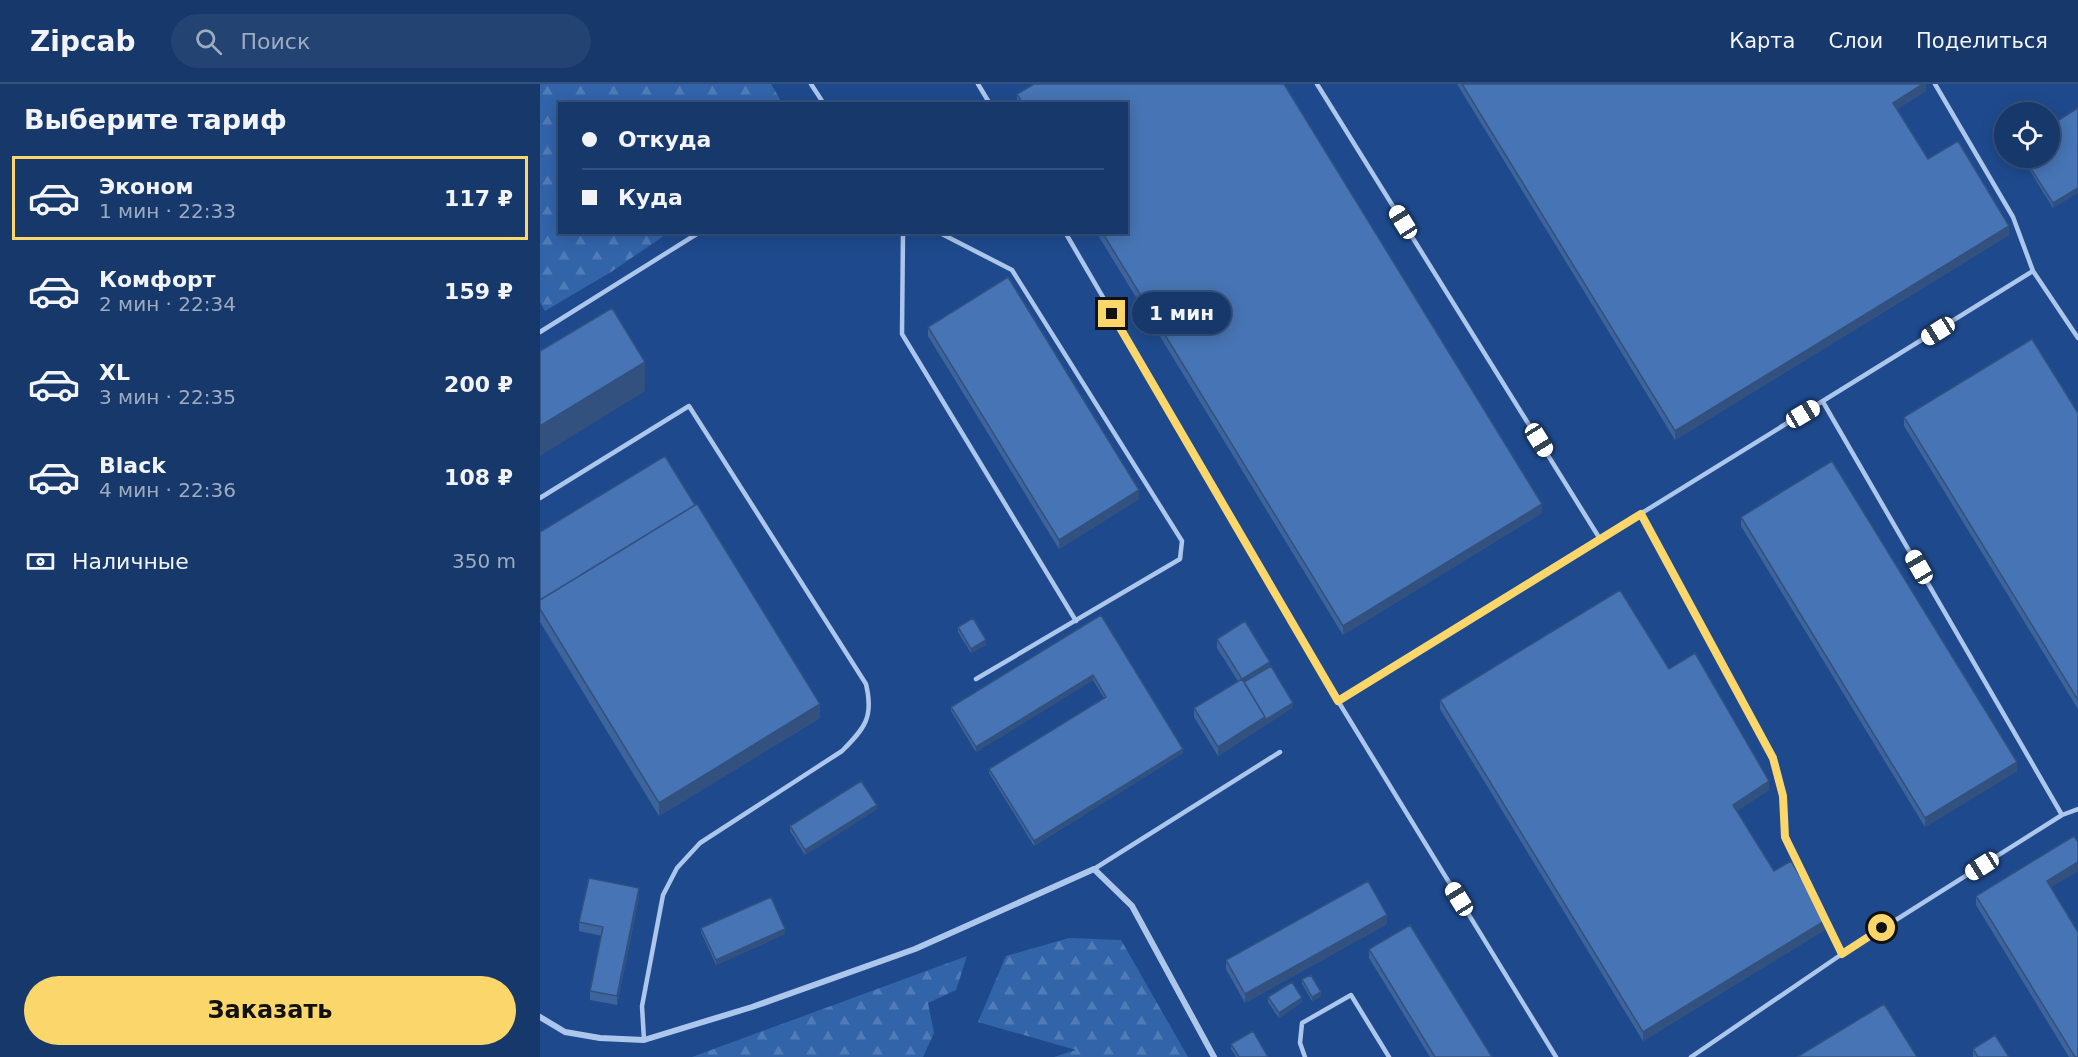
<!DOCTYPE html>
<html lang="ru">
<meta charset="utf-8">
<style>
body{margin:0;font-family:"DejaVu Sans",sans-serif;background:#234372;color:#f1f3f6;height:100vh;display:flex;flex-direction:column;font-size:22px;white-space:nowrap}
*{box-sizing:border-box;margin:0}
p{font-size:20px;color:#9eacc1}
.icon{flex:none;width:33px;height:33px;fill:none;stroke:currentColor;stroke-width:2;stroke-linecap:round;stroke-linejoin:round}
.map{position:relative;flex:1;overflow:hidden}
.details{display:flex;flex-direction:column;background:#16386a;width:540px}
.details>*{flex:none}
.banner{position:absolute;left:18px;top:18px;width:570px;height:132px;border-radius:0px;box-shadow:0 3px 15px #0003,0 0 0 2px #35527e;display:grid;align-content:center;height:132px;padding:0 24px;background:#16386a}
.buttons{position:absolute;left:1454px;top:18px;display:grid;gap:12px}
.buttons a{display:grid;place-items:center;width:66px;height:66px;border-radius:50%;background:#16386a;box-shadow:0 3px 15px #0003,0 0 0 2px #35527e;font-size:30px}
.end{position:absolute;width:27px;height:27px;margin:-14px;border:8px solid #fbd76b;background:#111;box-shadow:0 0 0 3px #111}
.from{border-radius:50%}
.bubble{position:absolute;height:42px;border-radius:21px;background:#16386a;box-shadow:0 3px 15px #0003,0 0 0 2px #35527e;font-size:20px;font-weight:600;line-height:42px;text-align:center}
.car{position:absolute;width:18px;height:36px;margin:-18px -9px;border-radius:8px;box-shadow:0 0 4px 2px #0007;background:linear-gradient(#fff 24%,#345 0 40%,#fff 0 76%,#345 0 86%,#fff 0)}
.banner b{display:flex;align-items:center;gap:21px;height:57px;font-size:22px}
.banner b+b{border-top:2px solid #35527e}
.banner i{width:15px;height:15px;background:#f1f3f6}
ul{padding:0;list-style:none}
li{display:flex;align-items:center;gap:18px;height:84px;margin:0 12px 9px;padding:0 12px;border:3px solid transparent;border-radius:0px}
li div{flex:1}
li b{display:block;font-size:22px}
li em{font-style:normal;font-weight:600}
li.selected{border-color:#fbd76b}
li>.icon{width:54px;height:54px;stroke-width:1.5}
h2{padding:0 24px;font-size:27px;line-height:72px}
.pay{display:flex;align-items:center;gap:15px;height:66px;padding:0 24px;font-size:22px}
.pay p{margin-inline-start:auto}
.cta{display:flex;gap:12px;margin-top:auto;padding:12px 24px}
.cta a{flex:1;height:69px;border-radius:36px;background:#fbd76b;color:#111;font-size:24px;font-weight:600;line-height:69px;text-align:center}
header{display:flex;align-items:center;gap:36px;box-sizing:border-box;height:84px;padding:0 30px;background:#16386a;border-bottom:2px solid #35527e}
header strong{font-size:28px}
nav{display:flex;gap:33px;margin-inline-start:auto;font-size:21px}
.search{width:420px;height:54px;background:#234372;display:flex;align-items:center;gap:15px;box-sizing:border-box;padding:0 21px;border-radius:33px;color:#9eacc1;font-size:22px}
main{display:flex;flex:1;min-height:0}
.map>svg:first-child{display:block}
.forest{fill:url(#forest-firs)}
.lines{fill:none;stroke-linecap:round;stroke-linejoin:round}
.service{stroke:#acc6ec;stroke-width:4.5}
.minor{stroke:#acc6ec;stroke-width:6}
.wall{fill:#3d649b}
.shaded-wall{fill:#32517e}
.building{fill:#4774b4;stroke:#32517e;stroke-width:1.5}
.route{stroke:#fbd76b;stroke-width:8}
</style>
<header>
<strong>Zipcab</strong>
<div class="search"><svg class="icon" aria-label="search" viewBox="0 0 24 24"><circle cx="10" cy="10" r="6"/><path d="M15 15l6 6"/></svg>Поиск</div>
<nav><a>Карта</a><a>Слои</a><a>Поделиться</a></nav>
</header>
<main>
<section class="details">
<h2>Выберите тариф</h2>
<ul>
<li class="selected"><svg class="icon" aria-label="car" viewBox="0 0 24 24"><path d="M5 17H2v-5l4-1 3-4h7l3 4 3 1v5h-3M9 17h6M6 11h13"/><circle cx="7" cy="17" r="2"/><circle cx="17" cy="17" r="2"/></svg><div><b>Эконом</b><p>1 мин · 22:33</p></div><em>117 ₽</em></li>
<li><svg class="icon" aria-label="car" viewBox="0 0 24 24"><path d="M5 17H2v-5l4-1 3-4h7l3 4 3 1v5h-3M9 17h6M6 11h13"/><circle cx="7" cy="17" r="2"/><circle cx="17" cy="17" r="2"/></svg><div><b>Комфорт</b><p>2 мин · 22:34</p></div><em>159 ₽</em></li>
<li><svg class="icon" aria-label="car" viewBox="0 0 24 24"><path d="M5 17H2v-5l4-1 3-4h7l3 4 3 1v5h-3M9 17h6M6 11h13"/><circle cx="7" cy="17" r="2"/><circle cx="17" cy="17" r="2"/></svg><div><b>XL</b><p>3 мин · 22:35</p></div><em>200 ₽</em></li>
<li><svg class="icon" aria-label="car" viewBox="0 0 24 24"><path d="M5 17H2v-5l4-1 3-4h7l3 4 3 1v5h-3M9 17h6M6 11h13"/><circle cx="7" cy="17" r="2"/><circle cx="17" cy="17" r="2"/></svg><div><b>Black</b><p>4 мин · 22:36</p></div><em>108 ₽</em></li>
</ul>
<div class="pay"><svg class="icon" aria-label="cash" viewBox="0 0 24 24"><path d="M3 7h18v10H3z"/><circle cx="12" cy="12" r="2"/></svg>Наличные<p>350 m</p></div>
<div class="cta"><a>Заказать</a></div>
</section>
<div class="map">
<svg width="1538" height="973" viewBox="0 0 1538 973">
<defs>
<pattern id="forest-firs" width="22" height="20" patternUnits="userSpaceOnUse" patternTransform="scale(1.5)"><rect width="22" height="20" fill="#3264aa"/><path d="M5 1l3.5 6h-7zM16 11l3.5 6h-7z" fill="#517bb7"/></pattern>
</defs>
<rect width="100%" height="100%" fill="#1e4a8d"/>
<!-- forest -->
<path class="forest" d="M0,0H231L241,17L237,20H20V148L128,149L71,188L5,227L0,218Z
M529,854L581,856L648,973H514L536,966L438,938L466,872Z
M427,872L416,906L388,919L394,949L383,973H152Z"/>
<g class="lines">
<!-- service -->
<path class="service" d="M271,0L284,20
M438,0L450,20
M777,0L1060,455
M1395,0L1473,133L1493,187L1538,254
M363,148L362,250L536,537
M398,148L472,186L642,457L640,475L436,595
M525,148L798,617
M0,248L160,148
M1283,318L1522,731
M0,414L149,322L326,600C334,633 325,644 302,667L160,759L137,784L123,811L102,922L104,956
M1101,430L1233,674L1243,712L1245,753L1302,870
M554,785L740,668
M765,973L760,959L762,939L811,911L849,973
M1016,973L798,617L1493,187
M1151,973L1302,870L1522,731L1538,725"/>
<!-- minor -->
<path class="minor" d="M0,933L25,948L60,954L104,956L212,923L375,865L554,785L592,822L674,973"/>
</g>
<!-- wall -->
<path class="wall" d="M494,0H744L1002,420V429L803,551L556,148H586V20H477V10Z
M917,0H1386V7L1357,25L1388,75L1469,151L1135,356Z
M1538,24L1513,124L1482,74H1509Z
M388,243L599,415L519,465L388,252Z
M1538,329V625L1364,342V333Z
M1201,433L1477,687L1385,743L1201,442Z
M0,448L280,634L119,732L0,538Z
M561,531L643,669L494,762L449,689V685L564,614L553,596L436,668L411,627V623Z
M418,543L446,561L431,569L418,548Z
M677,555L730,582L753,623L678,672L654,633V624L698,597L677,564Z
M1129,585L1229,706L1197,727L1234,787L1286,845L1103,957L900,625V616Z
M337,725L265,771L250,747V742Z
M1538,787L1511,803L1538,973H1529L1436,821V812Z
M99,813L77,921L50,916V907L62,852L39,847V838Z
M847,840L705,919L686,885V876Z
M161,844L245,850L176,881L161,848Z
M829,865L952,973H890L829,874Z
M762,895L781,912L772,917L762,900Z
M728,913L762,918L739,934L728,918Z
M691,960L728,973H696L691,965Z
M1433,965L1469,973H1433Z"/>
<!-- shaded-wall -->
<path class="shaded-wall" d="M1383,0H1386V7L1353,28V19Z
M1538,104V109L1513,124V119Z
M1469,142V151L1135,356V347Z
M105,278V307L0,372V342Z
M599,406V415L519,465V456Z
M1002,420V429L803,551V542Z
M446,556V561L431,569V565Z
M730,578V587L704,603L702,595Z
M553,591V596L436,668V663Z
M753,619V623L678,672V663L725,633Z
M280,620V634L119,732V719Z
M643,665V669L494,762V757Z
M1477,678V687L1385,743V734Z
M1229,697V706L1193,730V721Z
M337,721V725L265,771V766Z
M1538,778V787L1507,806V797Z
M99,804V813L77,921V912Z
M847,831V840L705,919V910Z
M1286,836V845L1103,957V948Z
M245,845V850L176,881V876Z
M781,908V912L772,917V913Z
M762,914V918L739,934V929Z"/>
<!-- building -->
<path class="building" d="M494,0H744L1002,420L803,542L562,148H586V20H483L477,10Z
M922,0H1383L1353,19L1388,75L1418,57L1469,142L1135,347Z
M1538,24V104L1513,119L1484,74H1509V42Z
M468,193L599,406L519,456L388,243Z
M72,224L105,278L0,342V267Z
M1492,255L1538,329V616L1364,333Z
M125,372L155,421L0,516V448Z
M1292,377L1477,678L1385,734L1201,433Z
M157,420L280,620L119,719L0,525V516Z
M1080,506L1129,585L1155,569L1229,697L1193,721L1234,787L1251,777L1286,836L1103,948L900,616Z
M561,531L643,665L494,757L449,685L566,613L553,591L436,663L411,623Z
M433,534L446,556L431,565L418,543Z
M705,537L730,578L702,595L725,633L678,663L654,624L702,595L677,555Z
M731,582L753,619L725,636V633L704,598Z
M321,697L337,721L265,766L250,742Z
M1534,752L1538,758V778L1507,797L1538,848V973H1535L1436,812Z
M49,794L99,804L77,912L50,907L63,843L39,838Z
M828,797L847,831L705,910L686,876Z
M231,813L245,845L176,876L161,844Z
M870,841L952,973H895L829,865Z
M771,891L781,908L772,913L762,895Z
M752,898L762,914L739,929L728,913Z
M1344,920L1377,973H1257Z
M713,947L728,973H699L691,960Z
M1455,951L1469,973H1438L1433,965Z"/>
<g class="lines">
<!-- route -->
<path class="route" d="M572,230L798,617L1101,430L1233,674L1243,712L1245,753L1302,870L1342,844"/>
</g>
</svg>
<div class="buttons">
<a><svg class="icon" aria-label="locate" viewBox="0 0 24 24"><circle cx="12" cy="12" r="6"/><path d="M12 2v4M12 18v4M2 12h4M18 12h4"/></svg></a>
</div>
<i class="end from" style="left:1342px;top:844px"></i>
<i class="end" style="left:572px;top:230px"></i>
<div class="bubble" style="left:592px;top:208px;width:99px">1 мин</div>
<i class="car" style="left:863px;top:138px;rotate:328deg"></i>
<i class="car" style="left:1398px;top:247px;rotate:238deg"></i>
<i class="car" style="left:1263px;top:330px;rotate:59deg"></i>
<i class="car" style="left:999px;top:356px;rotate:148deg"></i>
<i class="car" style="left:1379px;top:483px;rotate:330deg"></i>
<i class="car" style="left:1442px;top:782px;rotate:238deg"></i>
<i class="car" style="left:919px;top:815px;rotate:328deg"></i>
<div class="banner">
<b><i class="from"></i>Откуда</b>
<b><i></i>Куда</b>
</div>
</div>
</main>
